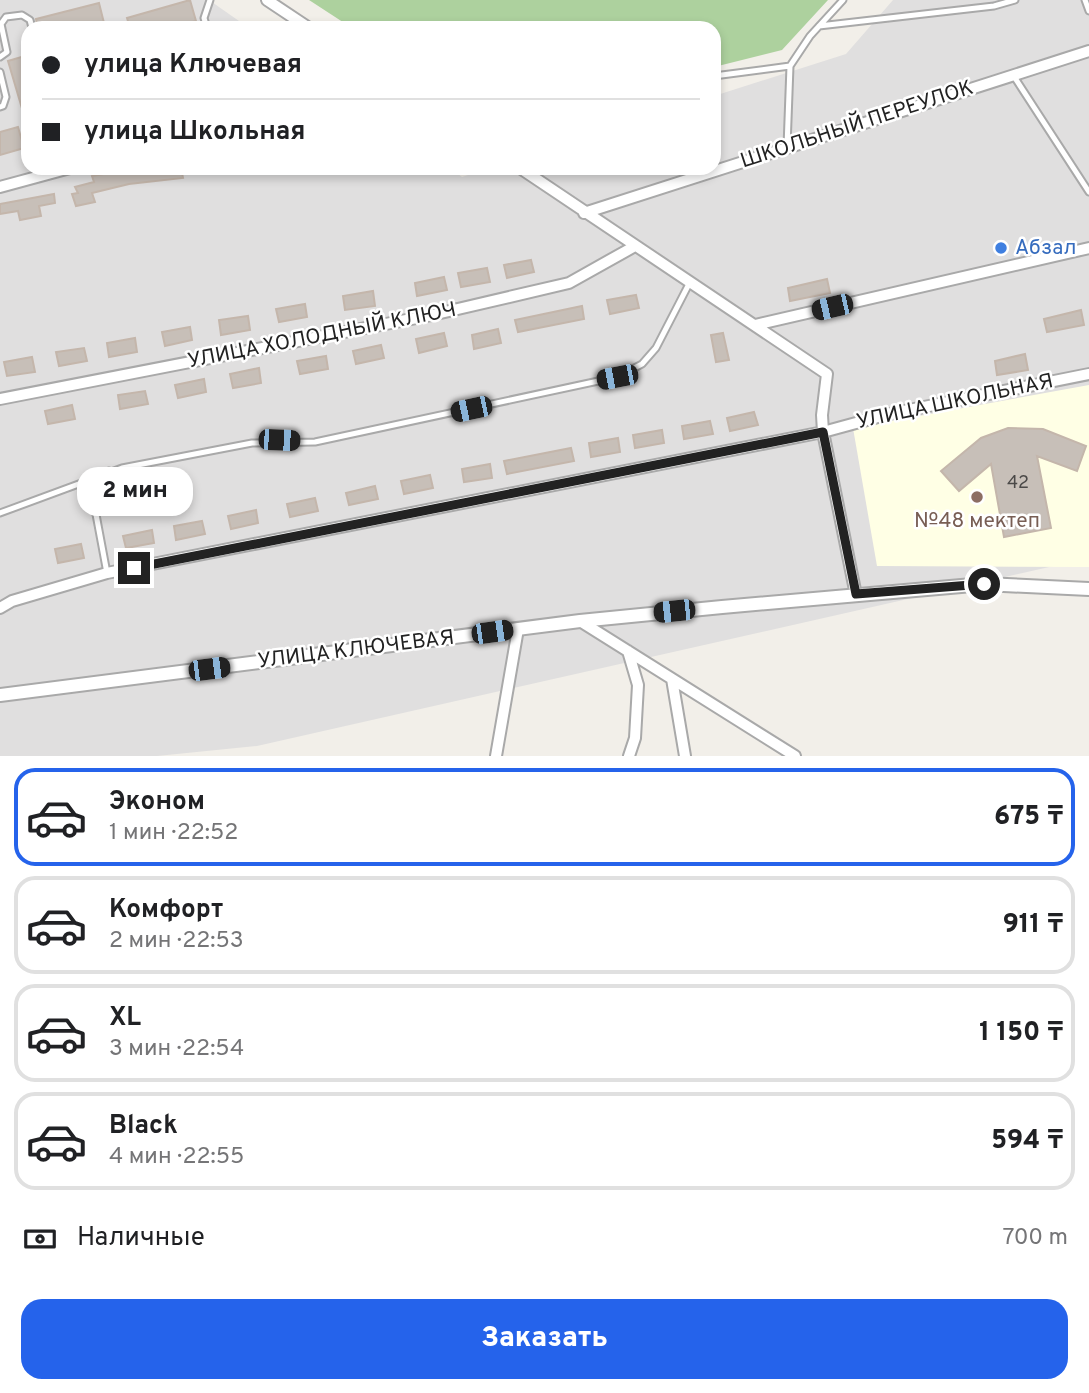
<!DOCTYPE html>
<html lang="ru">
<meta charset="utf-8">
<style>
body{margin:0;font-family:Overpass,sans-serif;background:#f6f6f6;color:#202124;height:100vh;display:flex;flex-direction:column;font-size:26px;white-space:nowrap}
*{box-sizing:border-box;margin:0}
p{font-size:23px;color:#757577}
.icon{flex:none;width:38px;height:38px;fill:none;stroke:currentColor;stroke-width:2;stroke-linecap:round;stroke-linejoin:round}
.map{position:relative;height:756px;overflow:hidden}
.sheet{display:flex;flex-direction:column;background:#fff;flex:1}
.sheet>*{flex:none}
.guide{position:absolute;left:21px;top:21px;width:700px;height:154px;border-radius:21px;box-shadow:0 4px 10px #0003;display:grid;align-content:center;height:154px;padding:0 21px;background:#fff}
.end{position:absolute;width:32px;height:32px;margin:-16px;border:9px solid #222;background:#fff;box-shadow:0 0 0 4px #fff}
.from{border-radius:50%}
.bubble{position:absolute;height:49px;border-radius:21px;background:#fff;box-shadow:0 4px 10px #0003;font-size:23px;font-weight:800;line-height:49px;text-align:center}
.car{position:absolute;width:21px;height:42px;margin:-21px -10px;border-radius:9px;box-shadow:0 0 5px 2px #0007;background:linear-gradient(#222 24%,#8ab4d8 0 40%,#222 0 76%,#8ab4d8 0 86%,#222 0)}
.guide b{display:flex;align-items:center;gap:24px;height:66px;font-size:26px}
.guide b+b{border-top:2px solid #e0e0e0}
.guide i{width:18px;height:18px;background:#202124}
ul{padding:12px 0 0;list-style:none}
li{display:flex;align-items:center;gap:21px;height:98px;margin:0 14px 10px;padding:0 7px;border:4px solid #e0e0e0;border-radius:21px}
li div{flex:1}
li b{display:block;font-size:26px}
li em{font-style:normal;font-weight:800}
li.selected{border-color:#2563eb}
li>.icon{width:63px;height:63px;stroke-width:1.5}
.pay{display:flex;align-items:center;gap:18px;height:77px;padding:0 21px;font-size:26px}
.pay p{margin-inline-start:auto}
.action{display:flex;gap:14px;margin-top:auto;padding:14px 21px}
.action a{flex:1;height:80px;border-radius:21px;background:#2563eb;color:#fff;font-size:28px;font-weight:800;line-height:80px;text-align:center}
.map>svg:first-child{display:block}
.residential{fill:#e0dfdf}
.education{fill:#ffffe5}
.forest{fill:#add19e}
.building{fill:#c7bfb8;stroke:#c4b6ab;stroke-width:2}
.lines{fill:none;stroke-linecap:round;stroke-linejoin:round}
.service-casing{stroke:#a9a9a9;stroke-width:9}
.minor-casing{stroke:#a9a9a9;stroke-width:14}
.tertiary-casing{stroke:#a9a9a9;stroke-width:16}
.service{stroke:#fff;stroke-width:5}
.minor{stroke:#fff;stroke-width:10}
.tertiary{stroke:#fff;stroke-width:12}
.route{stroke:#222;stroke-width:9}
.shop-dot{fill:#3f7fe0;stroke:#fff;stroke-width:2.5}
.education-dot{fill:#8d6e63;stroke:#fff;stroke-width:2.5}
.labels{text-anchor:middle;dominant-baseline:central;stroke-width:5;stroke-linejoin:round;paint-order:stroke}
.number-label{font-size:18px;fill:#4b4948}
.street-label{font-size:21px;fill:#222;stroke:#fff}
.shop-label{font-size:21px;fill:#366cbe;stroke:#fff;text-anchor:start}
.education-label{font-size:21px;fill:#785e54;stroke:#fff}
</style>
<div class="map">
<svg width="1089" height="756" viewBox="0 0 1089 756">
<rect width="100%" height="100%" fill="#f2efe9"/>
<!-- residential -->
<path class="residential" d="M0,0H209L249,28H28V168H450L462,177L489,168H714V96L846,54L893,0H1089V558L257,746L157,756H0Z"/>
<!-- education -->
<path class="education" d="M1089,385V567L877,566L853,428Z"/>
<!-- forest -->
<path class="forest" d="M309,0H828L782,50L714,67V28H352Z"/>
<!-- building -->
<path class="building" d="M190,0L196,21L171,28H130L127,18Z
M99,3L104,23L83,28H38L36,19Z
M28,55V122H26L8,61Z
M18,127L24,148L0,155V132Z
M140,168H181L183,178L129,184L92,193L95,202L76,206L72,194L78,193L75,187L94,182L92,176Z
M54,194L55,203L39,206L41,216L20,220L18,211L0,214V204Z
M531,260L534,272L507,278L504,265Z
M487,268L490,282L461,287L458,273Z
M444,277L447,290L417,296L415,283Z
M827,279L830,293L790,301L788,288Z
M373,291L375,306L345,310L343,296Z
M636,295L639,308L610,314L607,300Z
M305,304L307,317L279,322L276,309Z
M582,306L584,319L518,332L515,320Z
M1081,310L1084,325L1047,332L1044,319Z
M248,316L250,330L221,335L219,320Z
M190,327L192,340L165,346L162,332Z
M498,329L501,343L474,349L472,335Z
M444,333L447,346L419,353L416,339Z
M723,333L729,360L716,362L711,335Z
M135,338L137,352L109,357L107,343Z
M381,345L384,358L356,364L353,351Z
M84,348L87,361L59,366L56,352Z
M1025,354L1028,370L997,375L995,361Z
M326,356L328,369L300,374L297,361Z
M32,357L35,372L7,376L4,362Z
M259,368L261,383L233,388L230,374Z
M204,379L206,392L178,398L175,385Z
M145,391L148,404L120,409L118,395Z
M72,405L75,419L48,424L45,411Z
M754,412L758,425L730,431L727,418Z
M710,421L713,434L684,439L682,426Z
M1008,428L1043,429L1086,446L1077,471L1037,456L1051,528L1004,537L991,464L959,491L941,471L981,438Z
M662,430L664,443L635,448L633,435Z
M618,438L620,452L591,457L589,443Z
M571,448L574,461L507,474L504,461Z
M490,464L492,478L464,482L462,469Z
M430,475L433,488L404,494L401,481Z
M375,486L378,499L349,505L346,493Z
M315,498L318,511L290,517L287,504Z
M256,510L258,523L231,529L228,516Z
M202,521L205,534L176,540L174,526Z
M152,530L154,543L126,548L123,536Z
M81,544L84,558L58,563L55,549Z"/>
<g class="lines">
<!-- service casing -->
<g class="service-casing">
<path id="service" d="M1085,0L1089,11
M819,26L994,6L1015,0
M192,28L206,24
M207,28L204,18L210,0
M0,57L7,52L1,24L6,17L22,15L30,20L32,28
M0,72L6,97L3,106L0,107
M1013,75L1089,192
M714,76L790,66L810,36L843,0
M787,147L790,66
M0,513L122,468L252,443L315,442L617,377L642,364L656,348L690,282
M107,573L92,493L109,471"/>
</g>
<!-- minor casing -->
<g class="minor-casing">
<path id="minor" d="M267,0L309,28
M520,168L827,374L822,415L823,432L856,595
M0,187L70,168
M584,213L1089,51
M755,325L1089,248
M0,399L432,315L569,283L635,246
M0,608L12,601L107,573L823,432L889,414L1089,374
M580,621L795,756
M628,651L638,685L635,738L629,756
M672,679L685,756
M496,756L518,629"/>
</g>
<!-- tertiary casing -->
<g class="tertiary-casing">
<path id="tertiary" d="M0,695L580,621L722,607L984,584L1089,589"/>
</g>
<!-- service -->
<use href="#service" class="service"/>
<!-- minor -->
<use href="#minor" class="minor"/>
<!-- tertiary -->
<use href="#tertiary" class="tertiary"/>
</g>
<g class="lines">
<!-- route -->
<path class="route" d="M134,568L823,432L856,594L984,584"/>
</g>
<!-- markers -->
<circle class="shop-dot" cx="1001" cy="248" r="7"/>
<circle class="education-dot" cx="977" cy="497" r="7"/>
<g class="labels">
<!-- number labels -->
<g class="number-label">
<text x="1018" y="483">42</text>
</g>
<!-- street labels -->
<g class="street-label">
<text transform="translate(857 125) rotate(-18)">ШКОЛЬНЫЙ ПЕРЕУЛОК</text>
<text transform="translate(322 336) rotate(-11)">УЛИЦА ХОЛОДНЫЙ КЛЮЧ</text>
<text transform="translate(955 402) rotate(-12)">УЛИЦА ШКОЛЬНАЯ</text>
<text transform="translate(356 650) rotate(-7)">УЛИЦА КЛЮЧЕВАЯ</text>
</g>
<!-- shop labels -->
<g class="shop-label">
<text x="1015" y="248">Абзал</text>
</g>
<!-- education labels -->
<g class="education-label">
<text x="977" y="521">№48 мектеп</text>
</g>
</g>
</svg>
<i class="end from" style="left:984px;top:584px"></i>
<i class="end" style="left:134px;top:568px"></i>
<div class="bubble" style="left:77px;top:467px;width:116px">2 мин</div>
<i class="car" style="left:832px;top:307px;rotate:257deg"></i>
<i class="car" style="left:617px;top:377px;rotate:259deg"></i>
<i class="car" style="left:471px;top:409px;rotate:258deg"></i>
<i class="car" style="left:279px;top:440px;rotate:92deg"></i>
<i class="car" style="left:674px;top:611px;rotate:264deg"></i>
<i class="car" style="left:492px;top:632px;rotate:82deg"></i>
<i class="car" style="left:209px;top:669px;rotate:83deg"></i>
<div class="guide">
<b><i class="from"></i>улица Ключевая</b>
<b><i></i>улица Школьная</b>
</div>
</div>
<section class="sheet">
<ul>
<li class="selected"><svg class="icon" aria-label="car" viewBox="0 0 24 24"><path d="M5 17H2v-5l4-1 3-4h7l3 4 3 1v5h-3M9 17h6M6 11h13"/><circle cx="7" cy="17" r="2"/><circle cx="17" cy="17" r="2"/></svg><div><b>Эконом</b><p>1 мин · 22:52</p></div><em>675 ₸</em></li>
<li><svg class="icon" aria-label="car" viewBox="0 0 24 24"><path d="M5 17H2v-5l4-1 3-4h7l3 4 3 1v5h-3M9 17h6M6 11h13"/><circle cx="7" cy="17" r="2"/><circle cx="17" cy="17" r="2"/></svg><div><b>Комфорт</b><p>2 мин · 22:53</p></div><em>911 ₸</em></li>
<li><svg class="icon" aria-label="car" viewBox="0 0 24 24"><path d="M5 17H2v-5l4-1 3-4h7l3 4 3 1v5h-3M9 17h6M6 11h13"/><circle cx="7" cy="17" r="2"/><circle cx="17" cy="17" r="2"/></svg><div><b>XL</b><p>3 мин · 22:54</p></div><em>1 150 ₸</em></li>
<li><svg class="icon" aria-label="car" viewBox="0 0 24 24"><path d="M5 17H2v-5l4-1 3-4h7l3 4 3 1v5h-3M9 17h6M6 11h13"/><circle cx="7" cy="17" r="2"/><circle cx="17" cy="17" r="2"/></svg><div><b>Black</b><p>4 мин · 22:55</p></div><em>594 ₸</em></li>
</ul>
<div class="pay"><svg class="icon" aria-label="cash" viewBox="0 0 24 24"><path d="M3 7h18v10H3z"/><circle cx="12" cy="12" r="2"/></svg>Наличные<p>700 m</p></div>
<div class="action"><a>Заказать</a></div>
</section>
